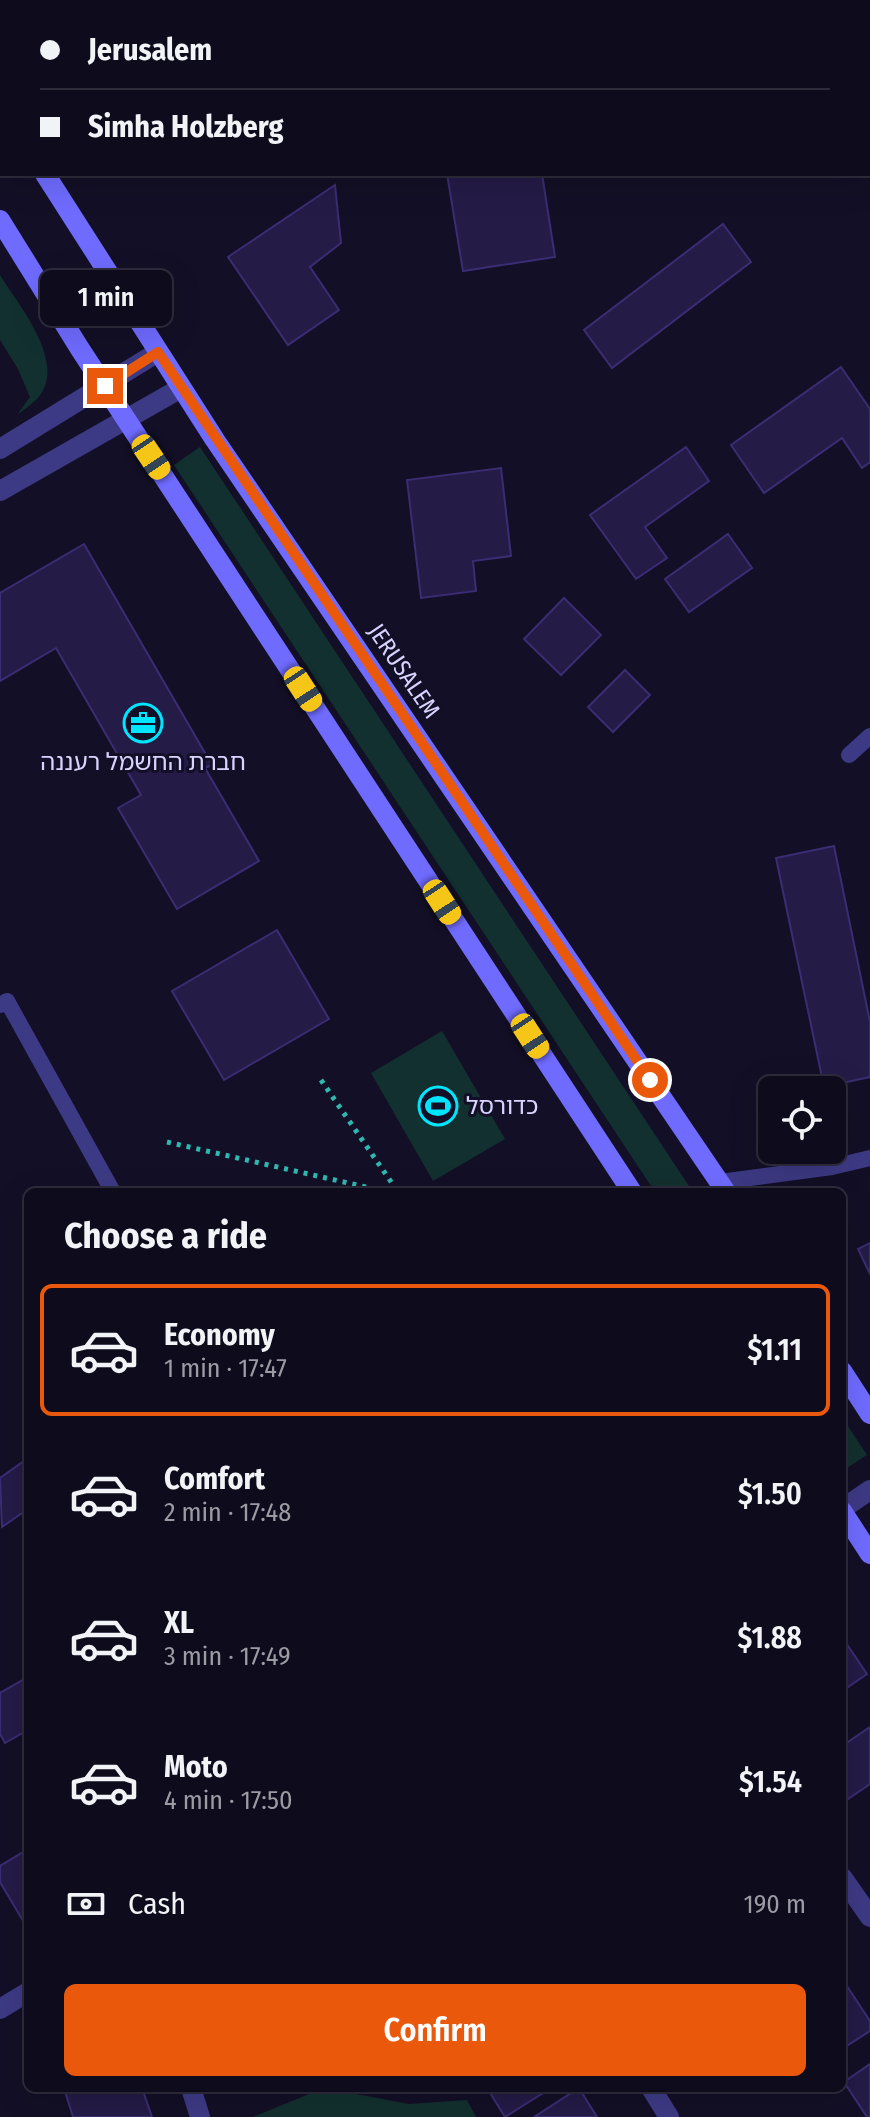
<!DOCTYPE html>
<meta charset="utf-8">
<style>
body{margin:0;font-family:"Fira Sans Condensed","Noto Sans Hebrew",sans-serif;background:#171425;color:#f1f3f6;height:100vh;display:flex;flex-direction:column;font-size:30px;white-space:nowrap}
*{box-sizing:border-box;margin:0}
p{font-size:26px;color:#9b9ba3}
.icon{flex:none;width:44px;height:44px;fill:none;stroke:currentColor;stroke-width:2;stroke-linecap:round;stroke-linejoin:round}
.map{position:relative;flex:1;overflow:hidden}
.details{position:absolute;left:24px;top:1188px;width:822px;height:904px;display:flex;flex-direction:column;background:#0e0b1c;border-radius:12px;box-shadow:0 8px 32px #0002,0 0 0 2px #2e2b3b}
.details>*{flex:none}
.guide{position:absolute;left:0px;top:0px;width:870px;height:176px;box-shadow:0 8px 32px #0002,0 0 0 2px #2e2b3b;display:grid;align-content:center;height:176px;padding:0 40px;background:#0e0b1c}
.tools{position:absolute;left:758px;top:1076px;display:grid;gap:16px}
.tools a{display:grid;place-items:center;width:88px;height:88px;border-radius:12px;background:#0e0b1c;box-shadow:0 8px 32px #0002,0 0 0 2px #2e2b3b;font-size:40px}
.end{position:absolute;width:36px;height:36px;margin:-18px;border:10px solid #ea580c;background:#fff;box-shadow:0 0 0 4px #fff}
.from{border-radius:50%}
.bubble{position:absolute;height:56px;border-radius:12px;background:#0e0b1c;box-shadow:0 8px 32px #0002,0 0 0 2px #2e2b3b;font-size:26px;font-weight:600;line-height:56px;text-align:center}
.car{position:absolute;width:24px;height:48px;margin:-24px -12px;border-radius:10px;box-shadow:0 0 6px 2px #0007;background:linear-gradient(#f5c518 24%,#345 0 40%,#f5c518 0 76%,#345 0 86%,#f5c518 0)}
.guide b{display:flex;align-items:center;gap:28px;height:76px;font-size:30px}
.guide b+b{border-top:2px solid #2e2b3b}
.guide i{width:20px;height:20px;background:#f1f3f6}
ul{padding:0;list-style:none}
li{display:flex;align-items:center;gap:24px;height:132px;margin:0 16px 12px;padding:0 24px;border:4px solid transparent;border-radius:12px}
li div{flex:1}
li b{display:block;font-size:30px}
li em{font-style:normal;font-weight:600}
li.current{border-color:#ea580c}
li>.icon{width:72px;height:72px;stroke-width:1.5}
h2{padding:0 40px;font-size:36px;line-height:96px}
.pay{display:flex;align-items:center;gap:20px;height:88px;padding:0 40px;font-size:30px}
.pay p{margin-inline-start:auto}
.action{display:flex;gap:16px;margin-top:auto;padding:16px 40px}
.action a{flex:1;height:92px;border-radius:12px;background:#ea580c;color:#fff;font-size:32px;font-weight:600;line-height:92px;text-align:center}
.map>svg:first-child{display:block}
.green{fill:#12302f}
.building{fill:#241b47;stroke:#3b2d73;stroke-width:2}
.lines{fill:none;stroke-linecap:round;stroke-linejoin:round}
.path{stroke:#2fb8b0;stroke-width:5;stroke-dasharray:4 6;stroke-linecap:butt}
.service{stroke:#3d3a85;stroke-width:16}
.minor{stroke:#3d3a85;stroke-width:20}
.tertiary{stroke:#3d3a85;stroke-width:20}
.secondary{stroke:#6f6bff;stroke-width:20}
.route{stroke:#ea580c;stroke-width:10}
.labels{text-anchor:middle;dominant-baseline:central;stroke-width:6;stroke-linejoin:round;paint-order:stroke}
.street-label{font-size:24px;fill:#d9d4ff;stroke:#130f26}
.poi-label{font-size:24px;fill:#d9d4ff;stroke:#130f26}
</style>
<div class="map">
<svg width="870" height="2117" viewBox="0 0 870 2117">
<rect width="100%" height="100%" fill="#130f26"/>
<!-- green -->
<path class="green" d="M0,275C19,306 69,364 37,399C31,405 23,410 17,415L30,397L18,369L0,340Z
M200,447L693,1192H655L174,465Z
M442,1031L505,1139L433,1181L371,1073Z
M842,1417L867,1455L842,1471Z
M324,2088L409,2104L467,2100L476,2117H253Z"/>
<!-- building -->
<path class="building" d="M673,0H824V2Z
M447,174H542L555,257L463,271Z
M335,185L341,243L310,267L339,310L288,345L228,257Z
M723,224L751,262L612,368L584,330Z
M841,367L870,409V462L862,468L842,438L764,493L731,445Z
M686,447L709,481L645,527L667,558L636,579L590,515Z
M501,468L511,556L473,561L476,591L421,598L407,480Z
M728,534L752,568L689,612L665,579Z
M84,544L212,765L205,768L259,861L177,909L118,808L141,795L56,648L0,681V593Z
M564,598L601,635L561,675L524,639Z
M625,670L650,695L613,732L588,707Z
M834,846L870,1022V1077L824,1087L776,858Z
M277,930L329,1019L224,1080L172,991Z
M870,1243V1274L858,1249Z
M28,1458V1509L2,1527L0,1478Z
M842,1637L867,1674L842,1691Z
M28,1677V1730L5,1743L0,1734V1693Z
M870,1727V1784L848,1799L842,1791V1746Z
M28,1849V1924L26,1926L0,1882V1866Z
M845,1983L870,2021V2031L842,2049V1985Z
M870,2064V2117H867L844,2082Z
M64,2088H142L152,2117H73Z
M487,2088H551L505,2117Z
M579,2088L597,2117H534Z"/>
<g class="lines">
<!-- path -->
<path class="path" d="M68,2L69,0
M321,1080L398,1192
M167,1142L388,1192"/>
<!-- service -->
<path class="service" d="M624,0L625,2
M868,77L870,76
M849,755L870,736
M0,1005L7,1001L113,1192
M720,1182L832,1167L870,1158"/>
<!-- minor -->
<path class="minor" d="M0,449L158,352
M0,491L181,388
M842,1877L870,1917
M0,2009L28,1992
M191,2088L200,2117
M651,2088L669,2117"/>
<!-- tertiary -->
<path class="tertiary" d="M842,1509L870,1490"/>
<!-- secondary -->
<path class="secondary" d="M0,103L2,106
M45,174L215,440L726,1192
M0,220L80,349L632,1192
M842,1371L870,1414
M842,1511L870,1554"/>
</g>
<g class="lines">
<!-- route -->
<path class="route" d="M105,386L158,352L650,1080"/>
</g>
<!-- icons -->
<defs>
<g id="office-ring" transform="scale(2)"><circle r="9.5" fill="#130f26" stroke="#00e5ff" stroke-width="1.5"/><path d="M-6-3h4V-5.5h4V-3h4V5H-6ZM-1-4.5V-3h2v-1.5ZM-6 0V1H6V0Z" fill="#00e5ff"/></g>
<g id="stadium-ring" transform="scale(2)"><circle r="9.5" fill="#130f26" stroke="#00e5ff" stroke-width="1.5"/><path d="M0-5a6.5 5 0 1 0 0 10a6.5 5 0 1 0 0-10ZM-3.5-1.8h7v3.6h-7Z" fill="#00e5ff"/></g>
</defs>
<g fill-rule="evenodd">
<use href="#office-ring" x="143" y="723"/>
<use href="#stadium-ring" x="438" y="1106"/>
</g>
<g class="labels">
<!-- street labels -->
<g class="street-label">
<text transform="translate(404 671) rotate(56)">JERUSALEM</text>
</g>
<!-- poi labels -->
<g class="poi-label">
<text x="143" y="762">חברת החשמל רעננה</text>
<text x="466" y="1106" text-anchor="start">כדורסל</text>
</g>
</g>
</svg>
<div class="tools">
<a><svg class="icon" aria-label="locate" viewBox="0 0 24 24"><circle cx="12" cy="12" r="6"/><path d="M12 2v4M12 18v4M2 12h4M18 12h4"/></svg></a>
</div>
<i class="end from" style="left:650px;top:1080px"></i>
<i class="end" style="left:105px;top:386px"></i>
<div class="bubble" style="left:40px;top:270px;width:132px">1 min</div>
<i class="car" style="left:151px;top:457px;rotate:146deg"></i>
<i class="car" style="left:303px;top:689px;rotate:147deg"></i>
<i class="car" style="left:442px;top:902px;rotate:147deg"></i>
<i class="car" style="left:530px;top:1036px;rotate:147deg"></i>
<div class="guide">
<b><i class="from"></i>Jerusalem</b>
<b><i></i>Simha Holzberg</b>
</div>
<section class="details">
<h2>Choose a ride</h2>
<ul>
<li class="current"><svg class="icon" aria-label="car" viewBox="0 0 24 24"><path d="M5 17H2v-5l4-1 3-4h7l3 4 3 1v5h-3M9 17h6M6 11h13"/><circle cx="7" cy="17" r="2"/><circle cx="17" cy="17" r="2"/></svg><div><b>Economy</b><p>1 min · 17:47</p></div><em>$1.11</em></li>
<li><svg class="icon" aria-label="car" viewBox="0 0 24 24"><path d="M5 17H2v-5l4-1 3-4h7l3 4 3 1v5h-3M9 17h6M6 11h13"/><circle cx="7" cy="17" r="2"/><circle cx="17" cy="17" r="2"/></svg><div><b>Comfort</b><p>2 min · 17:48</p></div><em>$1.50</em></li>
<li><svg class="icon" aria-label="car" viewBox="0 0 24 24"><path d="M5 17H2v-5l4-1 3-4h7l3 4 3 1v5h-3M9 17h6M6 11h13"/><circle cx="7" cy="17" r="2"/><circle cx="17" cy="17" r="2"/></svg><div><b>XL</b><p>3 min · 17:49</p></div><em>$1.88</em></li>
<li><svg class="icon" aria-label="car" viewBox="0 0 24 24"><path d="M5 17H2v-5l4-1 3-4h7l3 4 3 1v5h-3M9 17h6M6 11h13"/><circle cx="7" cy="17" r="2"/><circle cx="17" cy="17" r="2"/></svg><div><b>Moto</b><p>4 min · 17:50</p></div><em>$1.54</em></li>
</ul>
<div class="pay"><svg class="icon" aria-label="cash" viewBox="0 0 24 24"><path d="M3 7h18v10H3z"/><circle cx="12" cy="12" r="2"/></svg>Cash<p>190 m</p></div>
<div class="action"><a>Confirm</a></div>
</section>
</div>
